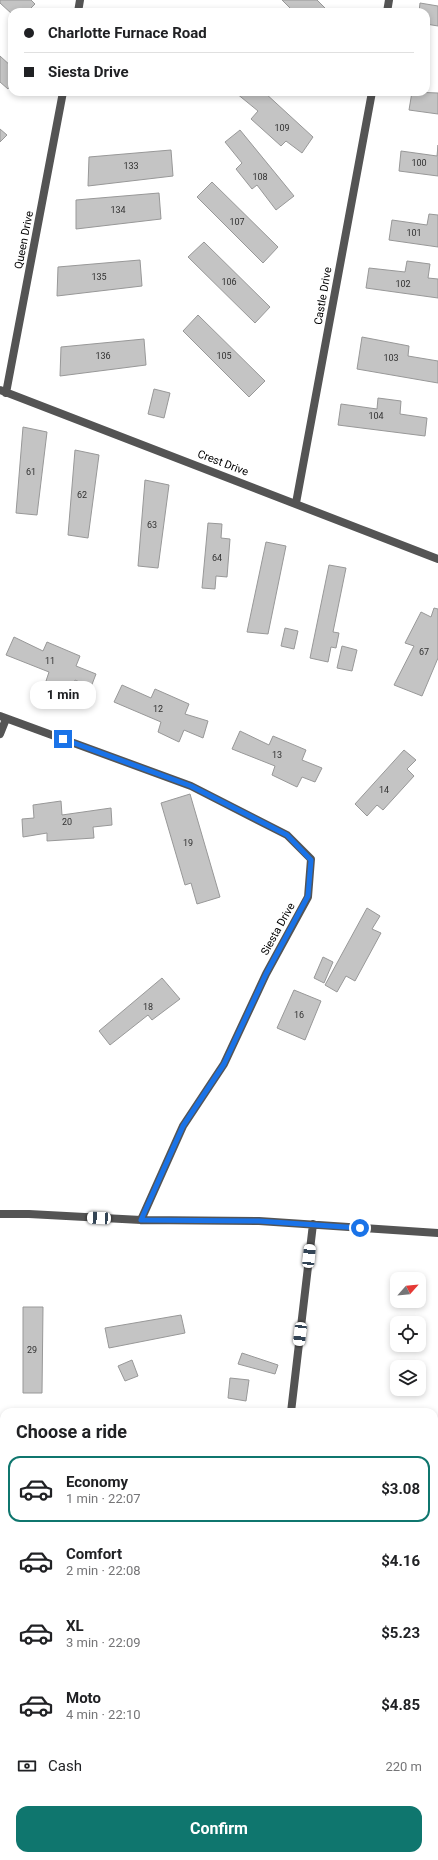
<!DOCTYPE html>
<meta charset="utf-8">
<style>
body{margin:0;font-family:Roboto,sans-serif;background:#f2f2f2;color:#202124;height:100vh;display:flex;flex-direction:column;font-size:15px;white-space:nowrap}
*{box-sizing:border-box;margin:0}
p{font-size:13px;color:#757577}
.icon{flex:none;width:22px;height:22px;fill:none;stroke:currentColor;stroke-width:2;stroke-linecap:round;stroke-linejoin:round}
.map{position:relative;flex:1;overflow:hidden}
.drawer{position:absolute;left:0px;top:1408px;width:438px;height:452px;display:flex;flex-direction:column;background:#fff;border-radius:12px 12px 0 0;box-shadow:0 2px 6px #0003}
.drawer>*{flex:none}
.hud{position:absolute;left:8px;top:8px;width:422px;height:88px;border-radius:12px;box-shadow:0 2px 6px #0003;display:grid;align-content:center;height:88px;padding:0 16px;background:#fff}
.needle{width:26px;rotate:63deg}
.buttons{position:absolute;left:390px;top:1272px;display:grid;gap:8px}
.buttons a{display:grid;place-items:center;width:36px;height:36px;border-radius:8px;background:#fff;box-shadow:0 2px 6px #0003;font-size:20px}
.end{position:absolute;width:18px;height:18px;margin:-9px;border:5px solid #1a73e8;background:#fff;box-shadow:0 0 0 2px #fff}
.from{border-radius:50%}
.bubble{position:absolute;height:28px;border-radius:12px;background:#fff;box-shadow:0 2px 6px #0003;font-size:13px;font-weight:700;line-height:28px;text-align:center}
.car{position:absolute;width:12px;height:24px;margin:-12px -6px;border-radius:5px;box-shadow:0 0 3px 1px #0007;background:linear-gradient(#fff 24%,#345 0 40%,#fff 0 76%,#345 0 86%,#fff 0)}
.hud b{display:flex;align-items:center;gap:14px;height:38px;font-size:15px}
.hud b+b{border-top:1px solid #e0e0e0}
.hud i{width:10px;height:10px;background:#202124}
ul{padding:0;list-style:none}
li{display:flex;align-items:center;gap:12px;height:66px;margin:0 8px 6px;padding:0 8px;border:2px solid transparent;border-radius:12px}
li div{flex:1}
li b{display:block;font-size:15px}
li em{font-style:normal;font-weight:700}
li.selected{border-color:#0f766e}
li>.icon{width:36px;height:36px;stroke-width:1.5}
h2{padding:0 16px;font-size:18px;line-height:48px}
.pay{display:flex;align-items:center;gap:10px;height:44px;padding:0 16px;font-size:15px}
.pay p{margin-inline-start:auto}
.button{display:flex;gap:8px;margin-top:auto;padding:8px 16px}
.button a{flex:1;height:46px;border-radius:12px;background:#0f766e;color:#fff;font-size:16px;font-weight:700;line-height:46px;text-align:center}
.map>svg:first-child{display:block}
.building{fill:#c4c4c4;stroke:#989898}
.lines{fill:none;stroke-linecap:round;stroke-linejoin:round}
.minor{stroke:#545454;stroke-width:8}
.route{stroke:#1a73e8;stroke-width:5}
.labels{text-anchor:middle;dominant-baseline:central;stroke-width:3;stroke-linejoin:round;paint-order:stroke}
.number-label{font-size:9px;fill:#313131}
.street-label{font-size:11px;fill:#000;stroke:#fff}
</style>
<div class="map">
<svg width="438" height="1860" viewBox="0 0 438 1860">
<rect width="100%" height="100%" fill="#fff"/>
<!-- building -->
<path class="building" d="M0,0H31L35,4L27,12H12V14L0,3Z
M282,0H317L329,12H294Z
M420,3L438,6V26L426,24V12H419Z
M0,56L12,67V84L8,89L0,82Z
M237,92H264L313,137L302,153L286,141L281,146L251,119L258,111L236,93Z
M412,92L438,93V114L409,110Z
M0,129L7,135L0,142Z
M240,130L294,196L276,210L257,185L252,189L236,169L242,163L225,142Z
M438,145V176L399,171L401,151L437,156Z
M171,150L173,176L88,186L89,157Z
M212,182L278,247L263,263L197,197Z
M159,193L161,219L76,229V200Z
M429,214L438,215V247L389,240L392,220L427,225Z
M204,242L270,307L255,323L188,257Z
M140,260L142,286L57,296L58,267Z
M407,261L430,264L428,278L438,279V298L366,288L369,268L405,272Z
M198,315L265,381L249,397L183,331Z
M362,337L409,346L408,356L438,361V383L357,369Z
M144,339L146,365L60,376L61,347Z
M154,389L170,393L164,418L148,414Z
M378,398L401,401L400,414L427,418L425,436L338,425L341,404L377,409Z
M23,427L47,432L37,515L16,513Z
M75,450L99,455L88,538L68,535Z
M145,480L169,485L158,568L138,566Z
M208,523L222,524L221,538L230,539L227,577L216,576L215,589L202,588Z
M266,542L286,546L268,634L247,632Z
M329,565L346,568L333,632L339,633L336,648L331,647L328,662L310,658Z
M434,608L438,609V658L422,696L394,685L414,646L405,643L421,612L431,617Z
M285,628L298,631L294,649L281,646Z
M14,637L43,651L47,642L80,656L76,666L96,674L91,687L75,680L71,690L46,681L49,672L6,655Z
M342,646L357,650L352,671L337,668Z
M122,685L151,698L155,689L189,704L185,714L208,721L203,738L184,730L179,742L158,732L161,722L114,702Z
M240,731L269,745L273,736L306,750L302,760L322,768L315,782L302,777L297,787L272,775L275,766L232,749Z
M404,750L416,760L407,769L414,776L383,810L377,805L367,816L355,804Z
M190,794L220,897L197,904L191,883L185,885L161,803Z
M61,801L62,815L111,808L112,825L93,827L94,838L47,841V833L23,837L22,819L34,818L33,805Z
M367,908L380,916L372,929L381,933L355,981L346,976L337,992L325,985Z
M323,957L333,962L324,983L314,978Z
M162,978L180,999L152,1020L148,1015L110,1045L99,1031Z
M294,990L321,1001L305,1040L277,1028Z
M23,1307H43L42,1393H23Z
M181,1315L185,1333L109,1348L105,1328Z
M242,1353L278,1365L275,1374L238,1364Z
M132,1360L138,1376L125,1381L118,1366Z
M230,1378L249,1380L246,1401L228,1398Z
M0,1467L4,1469V1508L0,1506Z
M263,1856H348L349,1860H263Z"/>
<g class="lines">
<!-- minor -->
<path class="minor" d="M78,12L80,0
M387,12L389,0
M0,390L438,559
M6,393L63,92
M296,503L372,92
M0,716L191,786L287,835L311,859L308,897L266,974L224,1064L183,1126L141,1220
M0,734L6,719
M0,1214H29L141,1220L259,1221L438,1233
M291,1412L313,1224
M210,1860L211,1856"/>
</g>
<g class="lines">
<!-- route -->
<path class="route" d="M63,739L191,786L287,835L311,860L308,896L266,974L224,1064L183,1126L141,1220L259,1221L360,1228"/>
</g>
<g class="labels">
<!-- number labels -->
<g class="number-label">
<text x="282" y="128">109</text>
<text x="419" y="163">100</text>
<text x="131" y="166">133</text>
<text x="260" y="177">108</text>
<text x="118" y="210">134</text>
<text x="237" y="222">107</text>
<text x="414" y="233">101</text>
<text x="99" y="277">135</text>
<text x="229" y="282">106</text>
<text x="403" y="284">102</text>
<text x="103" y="356">136</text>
<text x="224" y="356">105</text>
<text x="391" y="358">103</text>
<text x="376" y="416">104</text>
<text x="31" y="472">61</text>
<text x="82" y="495">62</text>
<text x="152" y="525">63</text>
<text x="217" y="558">64</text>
<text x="424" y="652">67</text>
<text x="50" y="661">11</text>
<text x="158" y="709">12</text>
<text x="277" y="755">13</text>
<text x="384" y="790">14</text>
<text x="67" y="822">20</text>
<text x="188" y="843">19</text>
<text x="148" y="1007">18</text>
<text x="299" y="1015">16</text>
<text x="32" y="1350">29</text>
</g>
<!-- street labels -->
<g class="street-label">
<text transform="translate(24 240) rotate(-79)">Queen Drive</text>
<text transform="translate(323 296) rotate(-80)">Castle Drive</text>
<text transform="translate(223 463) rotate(21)">Crest Drive</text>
<text transform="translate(278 929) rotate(-61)">Siesta Drive</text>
</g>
</g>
</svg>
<div class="buttons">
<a><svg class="needle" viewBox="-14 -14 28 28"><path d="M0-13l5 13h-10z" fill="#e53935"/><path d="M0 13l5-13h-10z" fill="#757577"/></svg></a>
<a><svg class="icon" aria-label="locate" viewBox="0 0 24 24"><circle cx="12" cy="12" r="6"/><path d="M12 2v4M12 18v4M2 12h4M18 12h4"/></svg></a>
<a><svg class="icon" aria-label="layers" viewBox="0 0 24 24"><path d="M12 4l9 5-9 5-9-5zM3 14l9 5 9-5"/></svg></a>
</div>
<i class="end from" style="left:360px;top:1228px"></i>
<i class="end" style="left:63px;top:739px"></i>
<div class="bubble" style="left:30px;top:681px;width:66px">1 min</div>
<i class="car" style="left:99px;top:1218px;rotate:273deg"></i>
<i class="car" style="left:309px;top:1256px;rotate:6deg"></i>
<i class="car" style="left:300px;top:1334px;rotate:187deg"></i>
<div class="hud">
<b><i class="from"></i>Charlotte Furnace Road</b>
<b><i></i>Siesta Drive</b>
</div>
<section class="drawer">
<h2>Choose a ride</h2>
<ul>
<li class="selected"><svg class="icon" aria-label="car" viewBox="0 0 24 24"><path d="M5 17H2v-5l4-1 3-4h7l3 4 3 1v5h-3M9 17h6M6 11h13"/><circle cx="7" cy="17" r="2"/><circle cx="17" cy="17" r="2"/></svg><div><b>Economy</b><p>1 min · 22:07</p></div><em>$3.08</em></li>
<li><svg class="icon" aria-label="car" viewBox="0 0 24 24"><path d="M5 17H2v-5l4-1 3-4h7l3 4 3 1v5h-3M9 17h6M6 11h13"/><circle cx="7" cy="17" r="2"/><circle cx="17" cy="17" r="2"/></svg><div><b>Comfort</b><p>2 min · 22:08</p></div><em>$4.16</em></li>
<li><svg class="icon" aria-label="car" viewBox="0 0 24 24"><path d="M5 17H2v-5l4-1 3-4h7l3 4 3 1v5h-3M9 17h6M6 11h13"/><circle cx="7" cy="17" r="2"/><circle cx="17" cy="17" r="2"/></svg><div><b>XL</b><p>3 min · 22:09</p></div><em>$5.23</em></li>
<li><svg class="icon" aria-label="car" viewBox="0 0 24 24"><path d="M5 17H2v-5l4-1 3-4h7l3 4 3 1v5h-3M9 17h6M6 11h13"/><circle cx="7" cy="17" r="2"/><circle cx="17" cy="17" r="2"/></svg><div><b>Moto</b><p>4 min · 22:10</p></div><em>$4.85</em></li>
</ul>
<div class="pay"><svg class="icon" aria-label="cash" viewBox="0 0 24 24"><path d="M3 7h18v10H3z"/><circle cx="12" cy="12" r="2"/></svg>Cash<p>220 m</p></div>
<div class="button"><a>Confirm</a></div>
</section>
</div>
